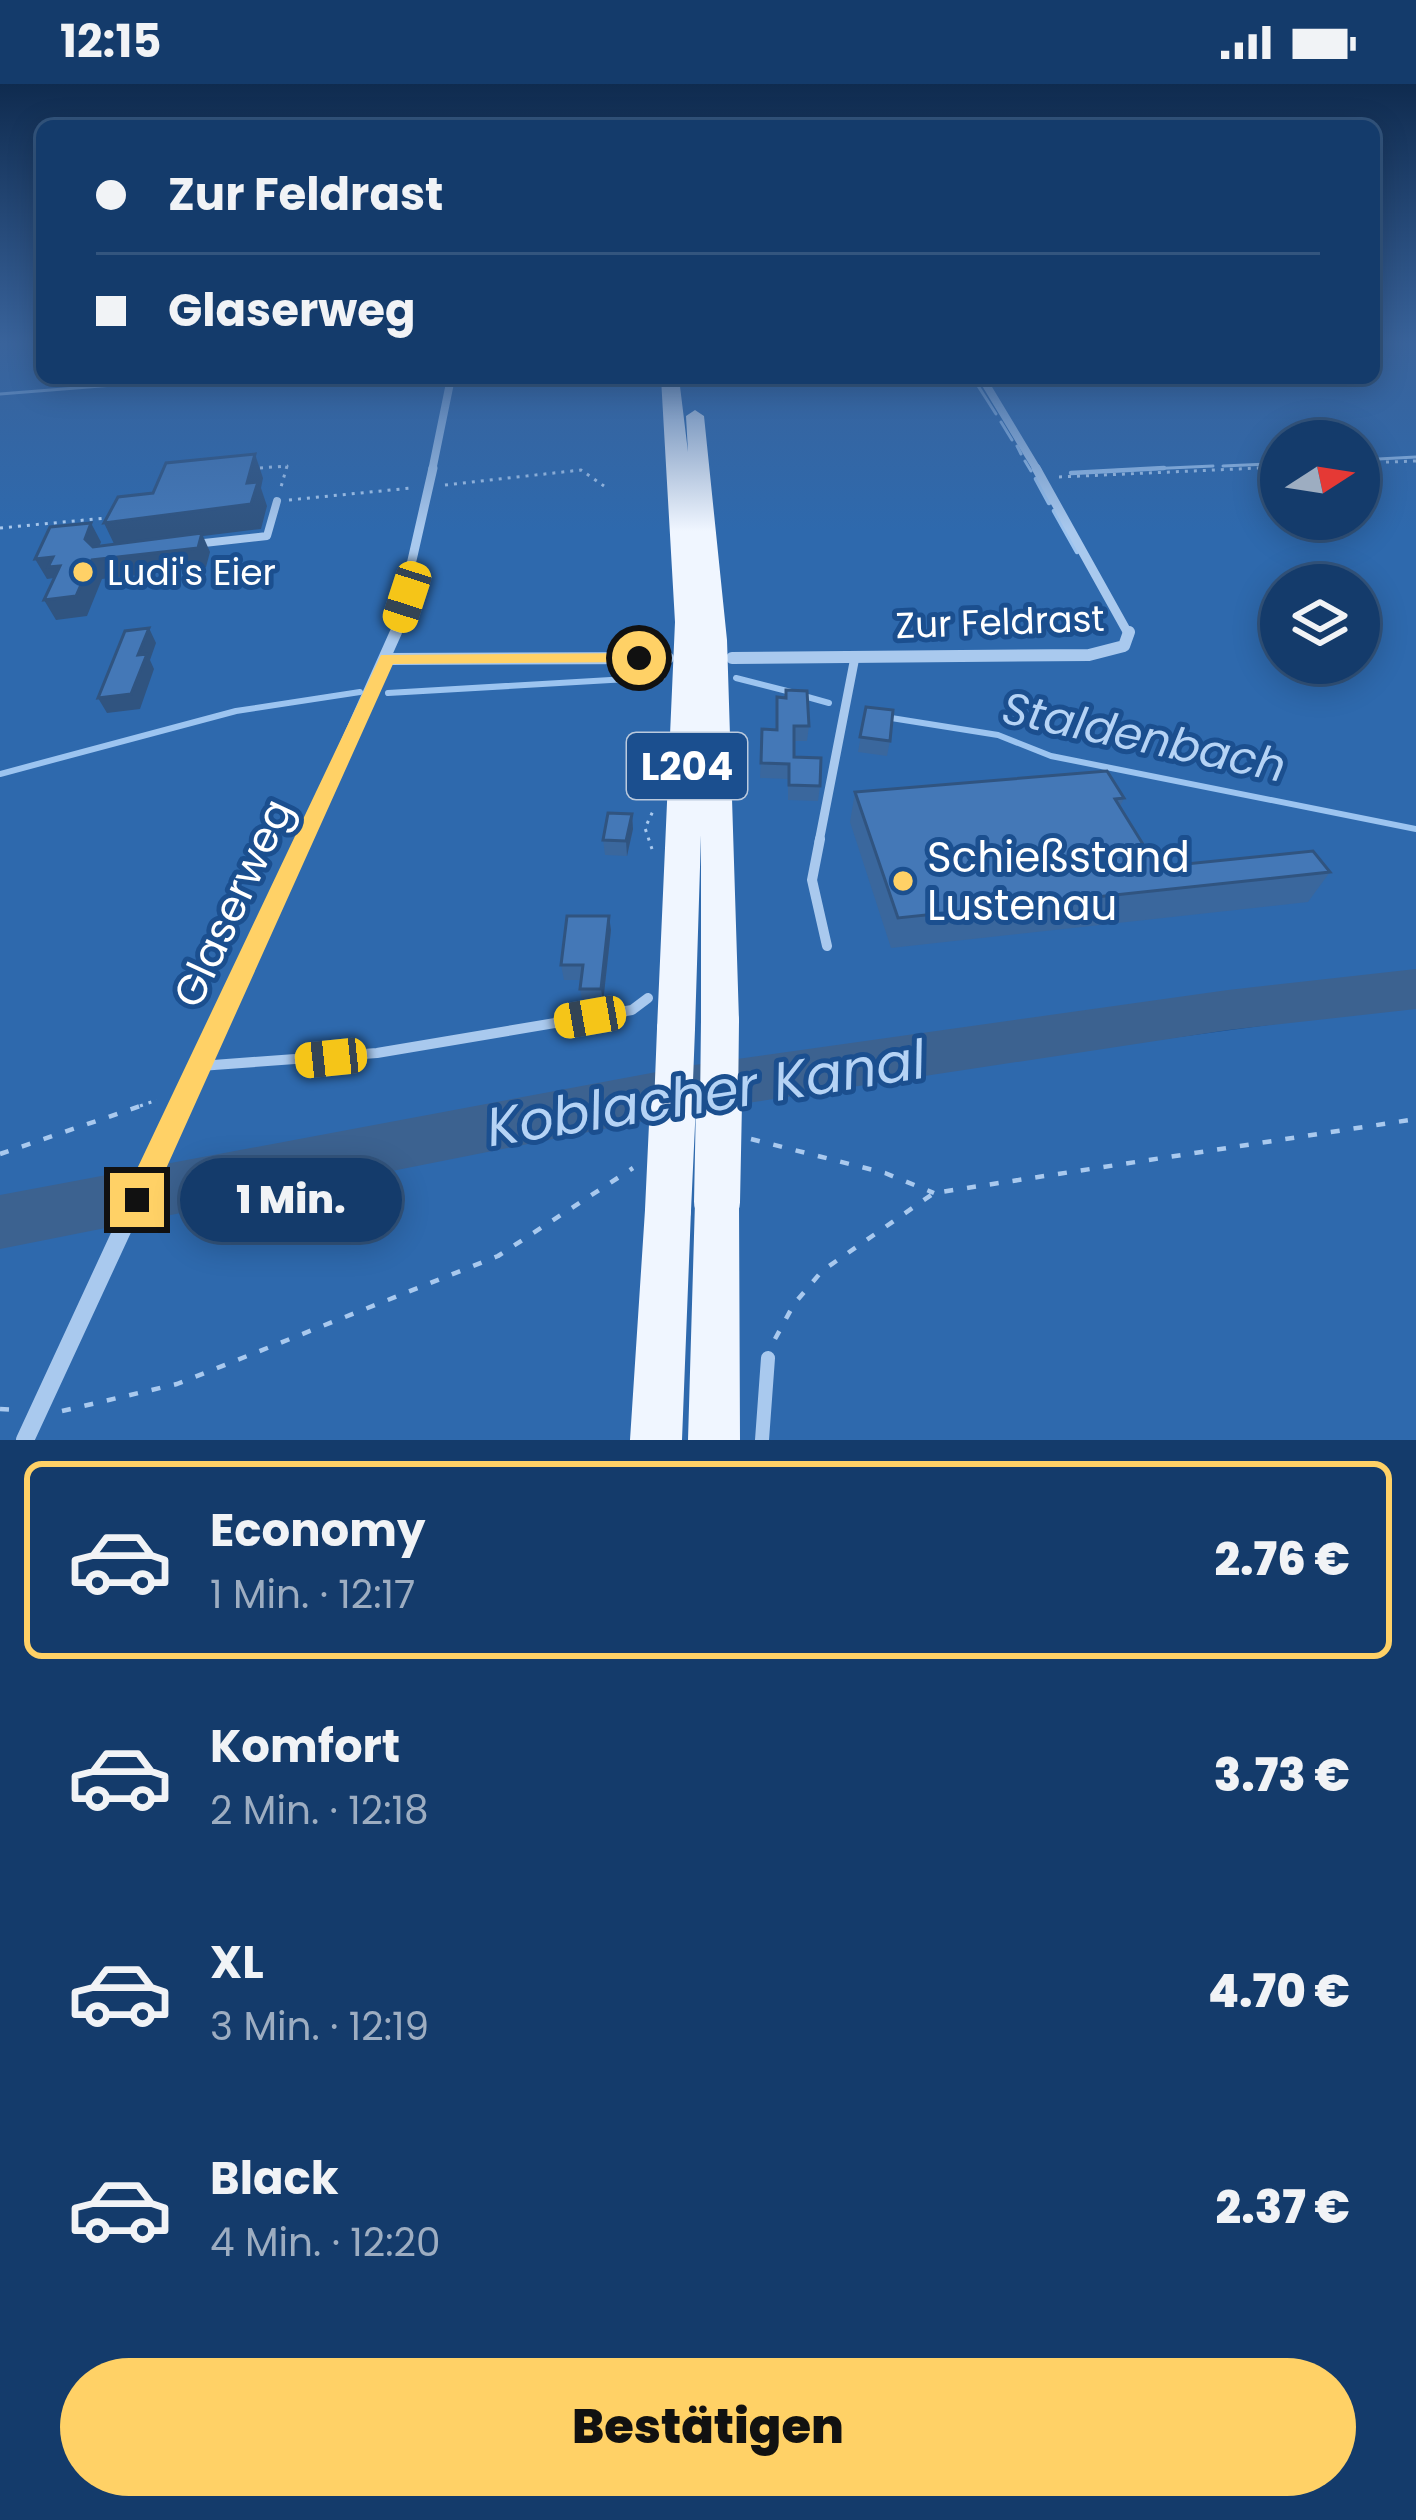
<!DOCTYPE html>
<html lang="de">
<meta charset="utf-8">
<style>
body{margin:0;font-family:Poppins,sans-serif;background:#1d4271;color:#f1f3f6;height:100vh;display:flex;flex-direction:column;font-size:45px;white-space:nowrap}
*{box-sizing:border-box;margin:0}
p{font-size:39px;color:#9dadc1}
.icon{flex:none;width:66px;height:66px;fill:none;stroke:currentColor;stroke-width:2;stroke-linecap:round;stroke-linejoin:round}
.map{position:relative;height:1356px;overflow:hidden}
.side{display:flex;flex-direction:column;background:#143b6b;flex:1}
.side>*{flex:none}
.top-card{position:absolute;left:36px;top:36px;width:1344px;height:264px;border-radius:18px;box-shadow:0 6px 30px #0003,0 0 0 3px #33557e;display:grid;align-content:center;height:264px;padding:0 60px;background:#143b6b}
.needle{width:78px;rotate:78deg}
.tools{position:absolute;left:1260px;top:336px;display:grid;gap:24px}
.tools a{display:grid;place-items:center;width:120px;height:120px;border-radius:50%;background:#143b6b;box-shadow:0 6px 30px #0003,0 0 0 3px #33557e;font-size:60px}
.end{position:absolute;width:54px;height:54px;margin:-27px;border:15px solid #ffd166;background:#111;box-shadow:0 0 0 6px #111}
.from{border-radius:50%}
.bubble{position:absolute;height:84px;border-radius:42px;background:#143b6b;box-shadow:0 6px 30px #0003,0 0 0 3px #33557e;font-size:39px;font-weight:800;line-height:84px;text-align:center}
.car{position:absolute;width:36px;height:72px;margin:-36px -18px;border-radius:15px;box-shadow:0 0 9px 3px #0007;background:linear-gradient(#f5c518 24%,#345 0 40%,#f5c518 0 76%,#345 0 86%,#f5c518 0)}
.top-card b{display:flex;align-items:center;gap:42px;height:114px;font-size:45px}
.top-card b+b{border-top:3px solid #33557e}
.top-card i{width:30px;height:30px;background:#f1f3f6}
ul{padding:21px 0 0;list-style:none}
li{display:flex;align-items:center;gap:36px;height:198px;margin:0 24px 18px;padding:0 36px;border:6px solid transparent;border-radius:18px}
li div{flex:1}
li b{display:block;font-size:45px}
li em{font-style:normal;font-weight:800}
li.active{border-color:#ffd166}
li>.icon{width:108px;height:108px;stroke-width:1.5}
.button{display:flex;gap:24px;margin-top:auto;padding:24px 60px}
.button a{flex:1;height:138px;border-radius:72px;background:#ffd166;color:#111;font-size:48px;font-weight:800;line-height:138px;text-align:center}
.status{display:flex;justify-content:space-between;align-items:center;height:84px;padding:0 60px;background:#143b6b;direction:ltr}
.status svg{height:33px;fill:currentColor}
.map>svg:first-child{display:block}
.green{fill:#2e69ad;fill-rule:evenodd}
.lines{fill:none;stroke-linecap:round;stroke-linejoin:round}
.stream-far2{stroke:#9cc4f0;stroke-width:3}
.stream-far1{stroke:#9cc4f0;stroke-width:4.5}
.stream{stroke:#9cc4f0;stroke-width:6}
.river{fill:#3c6290;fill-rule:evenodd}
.path-far1{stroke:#a9c9ee;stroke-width:3;stroke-dasharray:3 6;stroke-linecap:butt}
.path{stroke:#a9c9ee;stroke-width:4.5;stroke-dasharray:9 14;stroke-linecap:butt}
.lane-far3{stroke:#a9c9ee;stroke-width:8}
.lane-far2{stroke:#a9c9ee;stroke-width:9}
.lane-far1{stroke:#a9c9ee;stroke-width:10}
.lane{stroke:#a9c9ee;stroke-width:14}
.street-far4{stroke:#a9c9ee;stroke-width:8}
.street-far3{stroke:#a9c9ee;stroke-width:9}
.street-far2{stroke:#a9c9ee;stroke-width:12}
.street-far1{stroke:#a9c9ee;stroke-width:15}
.street{stroke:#a9c9ee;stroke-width:18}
.primary{fill:#f0f6ff;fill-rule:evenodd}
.primary-bridge-far1{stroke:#f0f6ff;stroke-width:38}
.primary-bridge{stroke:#f0f6ff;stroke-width:46}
.wall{fill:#3a679d}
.shaded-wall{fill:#305480}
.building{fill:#4478b7;stroke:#305480;stroke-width:3}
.route{fill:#ffd166}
.poi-dot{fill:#ffd166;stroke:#1b4f8f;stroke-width:4.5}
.labels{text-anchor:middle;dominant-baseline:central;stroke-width:10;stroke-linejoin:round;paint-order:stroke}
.far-poi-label{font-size:36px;fill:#fff;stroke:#1b4f8f;text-anchor:start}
.far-street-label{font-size:36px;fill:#fff;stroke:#1b4f8f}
.shield{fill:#1b4f8f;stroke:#bbcadd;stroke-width:3}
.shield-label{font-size:39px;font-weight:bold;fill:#fff}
.poi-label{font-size:42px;fill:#fff;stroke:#1b4f8f;text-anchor:start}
.street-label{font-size:42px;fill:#fff;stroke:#1b4f8f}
.water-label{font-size:45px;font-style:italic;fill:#b5d3f5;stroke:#1b4f8f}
.near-water-label{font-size:54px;font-style:italic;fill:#b5d3f5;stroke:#1b4f8f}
</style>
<div class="status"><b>12:15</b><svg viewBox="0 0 49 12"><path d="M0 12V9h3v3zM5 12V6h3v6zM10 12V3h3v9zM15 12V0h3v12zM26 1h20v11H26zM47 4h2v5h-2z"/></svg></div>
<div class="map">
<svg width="1416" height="1356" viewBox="0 0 1416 1356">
<rect width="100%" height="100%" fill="#1b4f8f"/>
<!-- green -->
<path class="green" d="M0,258H42V294H1374V258H1416V890L652,995V1024L1416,921V1356H0ZM1281,357H1359V435H1281ZM1281,501H1359V579H1281Z"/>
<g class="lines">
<!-- stream-far2 -->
<path class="stream-far2" d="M973,294L996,330
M0,310L202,294
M1001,338L1012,356
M1017,362L1021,370
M1359,376L1416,373
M1025,377L1031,387
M1223,382L1268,380
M1103,387L1213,382"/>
<!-- stream-far1 -->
<path class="stream-far1" d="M1071,389L1164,384
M1036,395L1049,419
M1054,427L1077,468"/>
<!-- stream -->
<path class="stream" d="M736,594L791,608
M388,609L662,593
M804,612L829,619
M885,633L998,651L1051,672L1416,745
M0,690L236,627L360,608"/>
<!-- river -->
<path class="river" d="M1416,885V925L1228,946L694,1027L0,1165V1111L694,981L1228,906Z"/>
<!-- path-far1 -->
<path class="path-far1" d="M1359,379L1416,377
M260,384L287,382L281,403
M1059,393L1281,383
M445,401L581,386L604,402
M289,416L411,404
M0,444L106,434
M652,765L645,744L654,725
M140,1022L157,1016"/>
<!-- path -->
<path class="path" d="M751,1055L885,1089L934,1109
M0,1070L149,1019
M775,1255L794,1220L822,1187L934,1109L1416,1035
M0,1325L16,1326
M62,1327L177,1300L498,1172L633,1084"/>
<!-- lane-far3 -->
<path class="lane-far3" d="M195,460L267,452L277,417"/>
<!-- lane-far2 -->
<path class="lane-far2" d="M819,758L855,573"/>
<!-- lane-far1 -->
<path class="lane-far1" d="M820,755L812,796L827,862
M200,982L377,969L632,926L648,914"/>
<!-- lane -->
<path class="lane" d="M762,1356L768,1274"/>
<!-- street-far4 -->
<path class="street-far4" d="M982,294L1038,387
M432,387L451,294"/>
<!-- street-far3 -->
<path class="street-far3" d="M1036,384L1129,551
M395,551L433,384"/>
<!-- street-far2 -->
<path class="street-far2" d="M732,574L1089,571L1124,562L1129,548
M387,575L668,574
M302,758L396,548"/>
<!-- street-far1 -->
<path class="street-far1" d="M180,1022L304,755"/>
<!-- street -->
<path class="street" d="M25,1356L181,1019"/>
<!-- primary -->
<path class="primary" d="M661,294H679L688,368L686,332L695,326L704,332L727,556L739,937L734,949L720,954L706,949L701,937V751L695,945L690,957L676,963L662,957L657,945L675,538Z
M717,1096L733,1102L739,1118L740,1356H688L695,1118L701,1102Z
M668,1103L684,1110L691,1126L682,1356H630L645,1126L652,1110Z"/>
<!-- primary-bridge-far1 -->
<path class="primary-bridge-far1" d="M673,1022L676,945
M719,1022L720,937"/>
<!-- primary-bridge -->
<path class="primary-bridge" d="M717,1118L719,1019
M668,1126L673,1019"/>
</g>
<!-- wall -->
<path class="wall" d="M777,613L809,642L807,657H794V673L820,702L818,717L788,716V695L760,694L762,645L776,646Z
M866,623L890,657L887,672L858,668Z
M855,708L1124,714L1120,723L1157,783L1330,788L1308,818L891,864L850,738Z
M632,730L633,745L627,772L605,771L603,756Z
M609,832L611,846L603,919L583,920L580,905L581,896H564L561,881Z"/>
<!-- shaded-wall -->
<path class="shaded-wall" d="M255,370L263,394L261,404L267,422L261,445L203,452L210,468L206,483L102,495L87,532L56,536L44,516L92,476L116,464L104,439L247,399Z
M91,439L101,458L95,474L85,455Z
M53,473L60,482L54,494L47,495L35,475Z
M149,544L156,559L150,576L154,585L140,625L107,629L98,614L138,571Z
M632,730L633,745L627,772L626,757Z
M609,832L611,846L603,919L601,905Z"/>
<!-- building -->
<path class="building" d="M255,370L247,399L258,398L251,420L104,439L118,413L153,409L166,379Z
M91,439L85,455L93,463L202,449L198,464L92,476L76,512L44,516L60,482L48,483L53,473L35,475L50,443Z
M149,544L138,571L147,570L131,610L98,614L125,547Z
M786,606L807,607L809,642H794V673L821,674L820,702L789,701V680L761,679L762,645L777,646V613L786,614Z
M866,623L893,626L890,657L860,653Z
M1107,687L1124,714L1115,715L1157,783L1313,767L1330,788L898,834L855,708Z
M608,729L632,730L626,757L603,756Z
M567,832H609L601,905H580L583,881H561Z"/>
<!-- sky -->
<linearGradient id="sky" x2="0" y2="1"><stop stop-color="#0f2b4f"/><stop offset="0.58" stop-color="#39639b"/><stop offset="1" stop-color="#39639b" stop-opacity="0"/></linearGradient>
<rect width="1416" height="447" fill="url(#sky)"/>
<!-- route -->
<path class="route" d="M639,569L645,578L393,580L147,1127L137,1131L127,1127L122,1116L127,1106L381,571Z"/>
<!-- markers -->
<g class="poi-dot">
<circle cx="83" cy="488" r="12"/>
<circle cx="903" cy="797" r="12"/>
</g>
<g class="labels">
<!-- far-poi labels -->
<g class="far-poi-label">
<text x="107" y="488">Ludi's Eier</text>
</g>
<!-- far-street labels -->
<g class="far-street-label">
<text transform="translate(1000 538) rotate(-2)">Zur Feldrast</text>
</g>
<!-- shield labels -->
<rect class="shield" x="627" y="649" width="120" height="66" rx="9"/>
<g class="shield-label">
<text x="687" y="682">L204</text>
</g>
<!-- poi labels -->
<g class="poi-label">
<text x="927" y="773">Schießstand<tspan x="927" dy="48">Lustenau</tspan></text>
</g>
<!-- street labels -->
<g class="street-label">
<text transform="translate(233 819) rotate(-65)">Glaserweg</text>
</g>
<!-- water labels -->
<g class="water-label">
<text transform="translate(1144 653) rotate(12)">Staldenbach</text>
</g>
<!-- near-water labels -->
<g class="near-water-label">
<text transform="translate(706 1009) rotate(-9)">Koblacher Kanal</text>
</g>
</g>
</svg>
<div class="tools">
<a><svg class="needle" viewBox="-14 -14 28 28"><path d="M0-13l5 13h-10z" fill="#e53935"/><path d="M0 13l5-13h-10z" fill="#9dadc1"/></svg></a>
<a><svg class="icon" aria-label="layers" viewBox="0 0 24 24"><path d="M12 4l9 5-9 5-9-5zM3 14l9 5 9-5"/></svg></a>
</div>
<i class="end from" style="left:639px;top:574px"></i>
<i class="end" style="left:137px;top:1116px"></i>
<div class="bubble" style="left:180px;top:1074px;width:222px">1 Min.</div>
<i class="car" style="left:407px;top:513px;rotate:198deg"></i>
<i class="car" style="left:590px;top:933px;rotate:260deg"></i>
<i class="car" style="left:331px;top:974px;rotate:264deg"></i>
<div class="top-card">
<b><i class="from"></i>Zur Feldrast</b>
<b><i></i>Glaserweg</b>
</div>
</div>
<section class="side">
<ul>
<li class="active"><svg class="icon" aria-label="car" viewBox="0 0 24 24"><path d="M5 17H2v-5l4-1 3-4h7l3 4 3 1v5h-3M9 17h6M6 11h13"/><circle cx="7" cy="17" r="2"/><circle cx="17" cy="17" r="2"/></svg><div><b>Economy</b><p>1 Min. · 12:17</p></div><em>2.76 €</em></li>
<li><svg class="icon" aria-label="car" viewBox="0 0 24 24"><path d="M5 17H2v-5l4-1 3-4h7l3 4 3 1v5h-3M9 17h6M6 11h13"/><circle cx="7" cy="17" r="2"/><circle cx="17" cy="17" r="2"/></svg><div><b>Komfort</b><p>2 Min. · 12:18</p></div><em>3.73 €</em></li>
<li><svg class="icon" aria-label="car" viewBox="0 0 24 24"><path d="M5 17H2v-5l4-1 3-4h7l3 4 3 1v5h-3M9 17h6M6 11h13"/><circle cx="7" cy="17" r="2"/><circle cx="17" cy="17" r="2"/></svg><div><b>XL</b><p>3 Min. · 12:19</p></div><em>4.70 €</em></li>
<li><svg class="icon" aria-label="car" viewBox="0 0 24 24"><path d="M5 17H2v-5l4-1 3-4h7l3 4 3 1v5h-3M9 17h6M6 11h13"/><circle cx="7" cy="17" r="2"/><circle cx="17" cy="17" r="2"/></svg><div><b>Black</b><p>4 Min. · 12:20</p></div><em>2.37 €</em></li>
</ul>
<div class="button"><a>Bestätigen</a></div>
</section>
